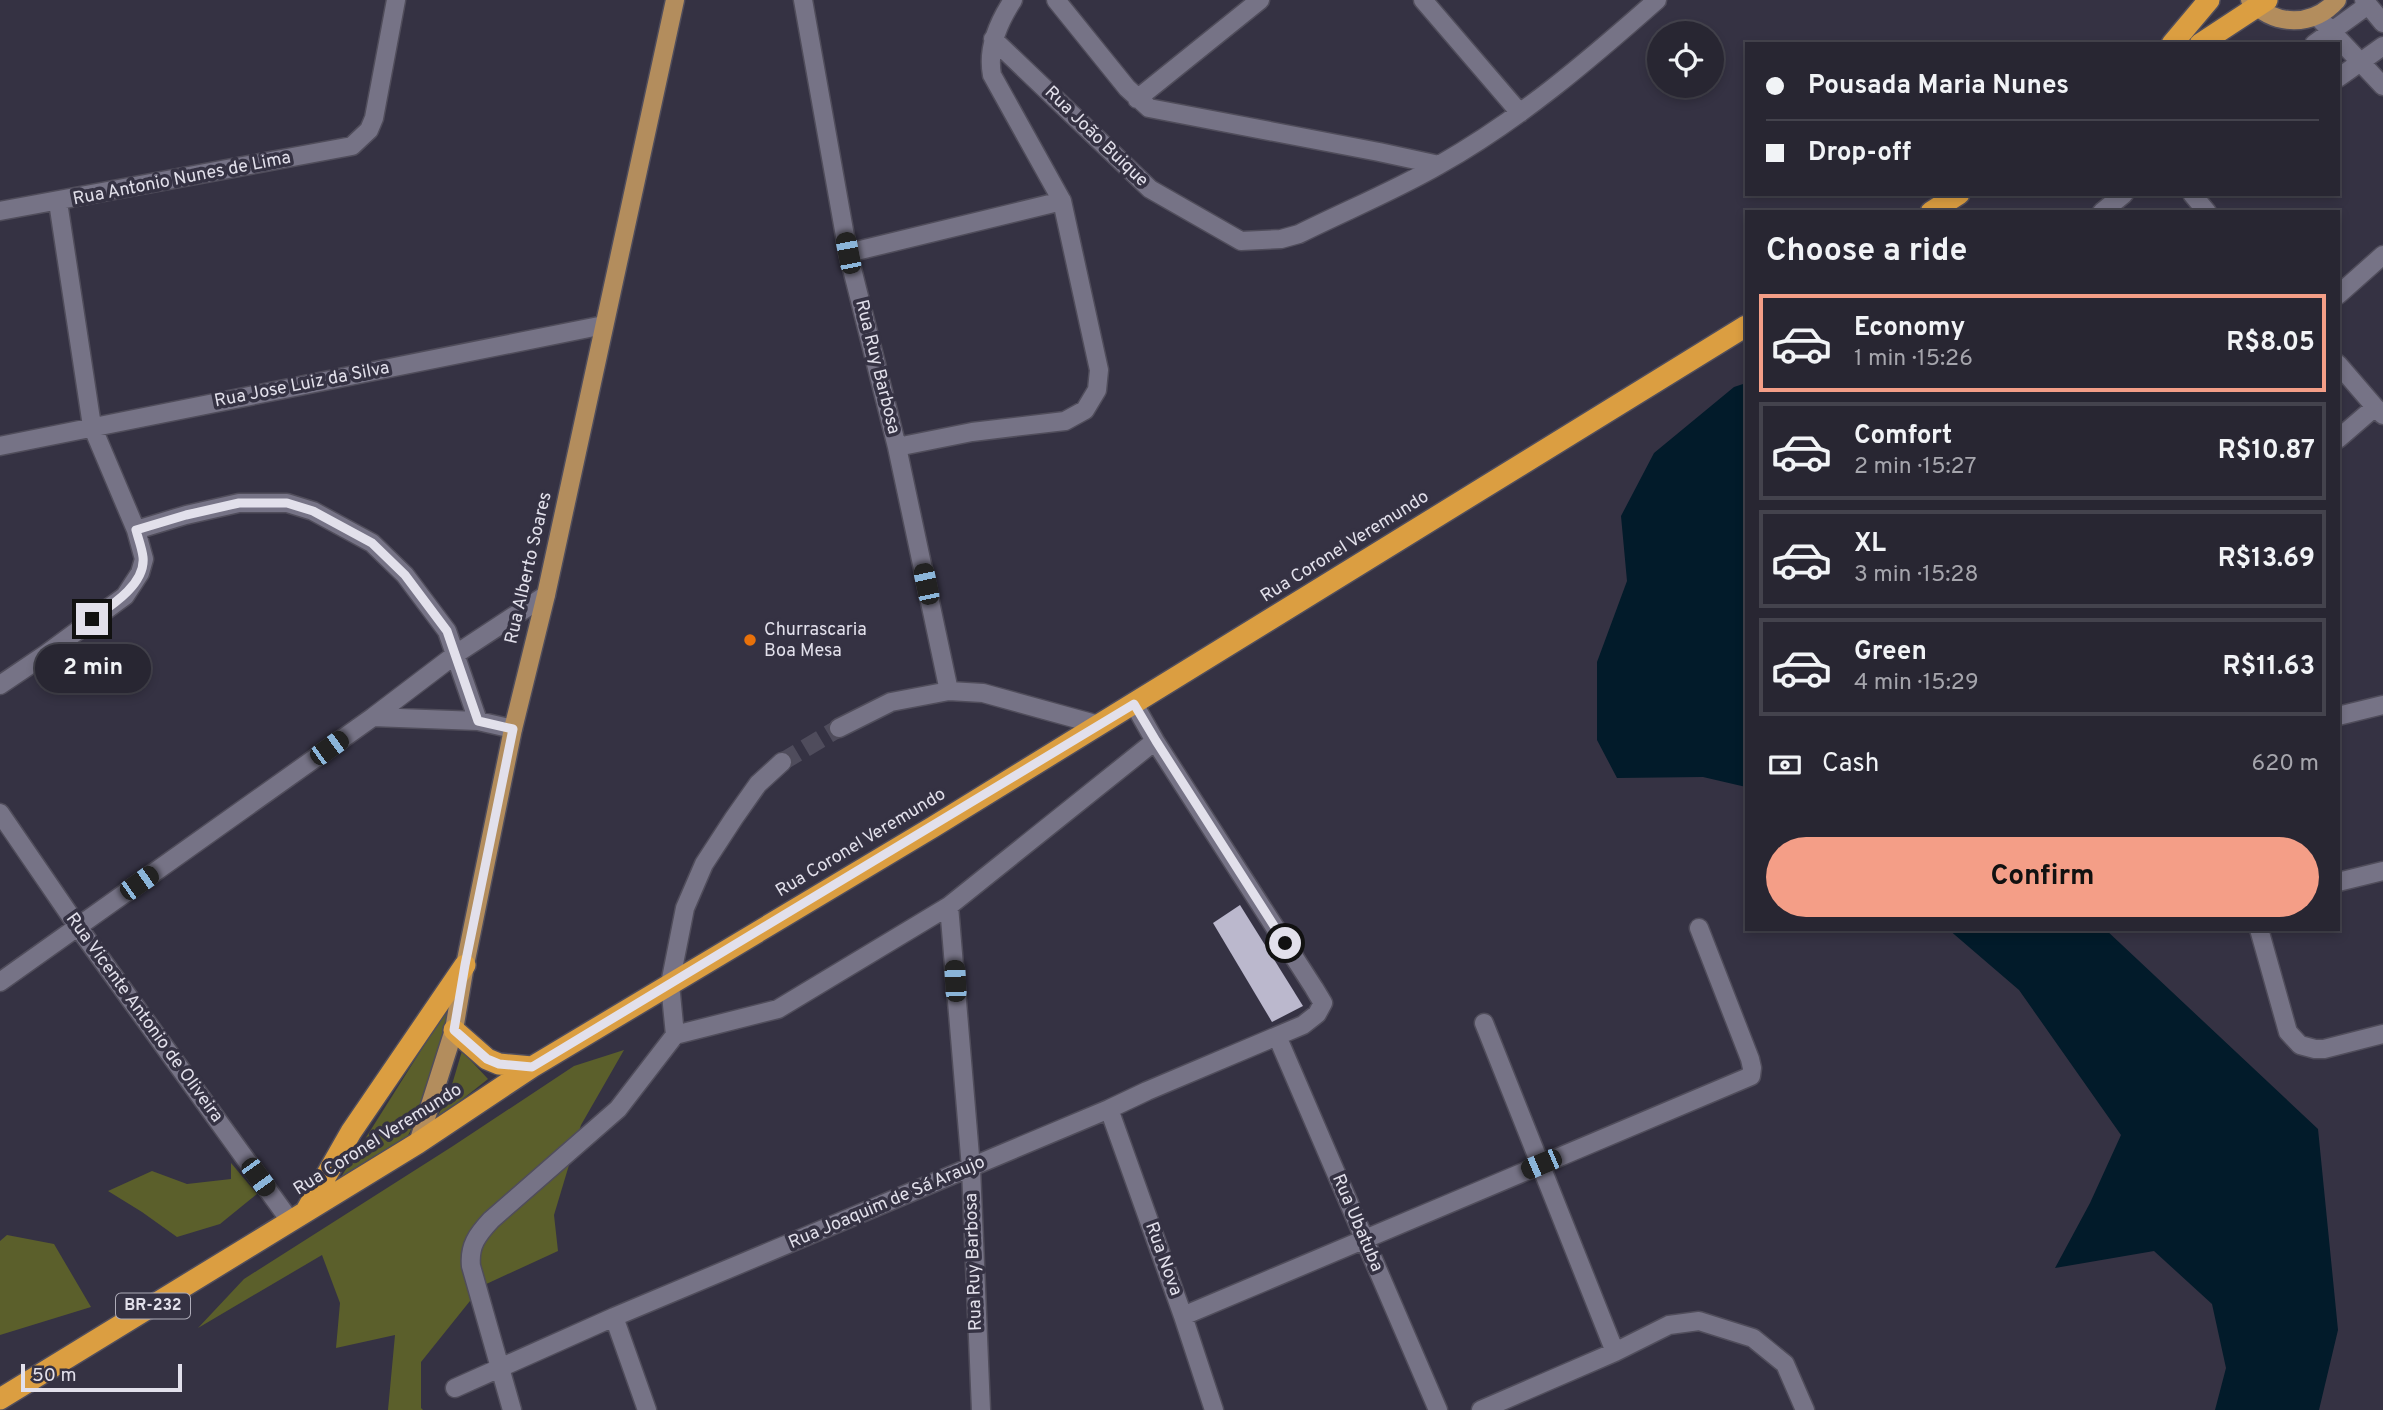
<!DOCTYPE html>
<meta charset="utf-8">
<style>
body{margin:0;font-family:Overpass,sans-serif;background:#34323e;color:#f1f3f6;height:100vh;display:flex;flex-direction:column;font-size:26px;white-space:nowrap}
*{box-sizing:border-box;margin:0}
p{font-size:23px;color:#a5a5ac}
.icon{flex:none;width:38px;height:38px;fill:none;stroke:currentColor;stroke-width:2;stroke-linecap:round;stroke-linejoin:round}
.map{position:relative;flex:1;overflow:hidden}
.sheet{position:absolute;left:1745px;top:210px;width:595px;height:721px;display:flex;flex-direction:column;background:#282632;border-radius:0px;box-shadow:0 4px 10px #0003,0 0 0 2px #44434d}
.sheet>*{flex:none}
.top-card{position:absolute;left:1745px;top:42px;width:595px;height:154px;border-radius:0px;box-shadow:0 4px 10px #0003,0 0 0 2px #44434d;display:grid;align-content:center;height:154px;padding:0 21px;background:#282632}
.fabs{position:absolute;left:1647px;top:21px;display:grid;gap:14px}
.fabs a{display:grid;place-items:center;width:77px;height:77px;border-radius:50%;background:#282632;box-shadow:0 4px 10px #0003,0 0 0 2px #44434d;font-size:35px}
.scale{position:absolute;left:21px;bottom:18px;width:161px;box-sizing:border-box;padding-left:7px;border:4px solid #e2e0eb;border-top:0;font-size:19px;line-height:24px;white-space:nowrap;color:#e2e0eb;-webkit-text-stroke:5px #353243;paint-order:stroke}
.end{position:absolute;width:32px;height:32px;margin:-16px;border:9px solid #e2e0eb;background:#111;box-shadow:0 0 0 4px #111}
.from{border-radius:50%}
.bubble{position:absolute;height:49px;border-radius:24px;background:#282632;box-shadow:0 4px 10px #0003,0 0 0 2px #44434d;font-size:23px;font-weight:700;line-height:49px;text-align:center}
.car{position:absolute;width:21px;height:42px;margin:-21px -10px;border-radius:9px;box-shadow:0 0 5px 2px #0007;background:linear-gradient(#222 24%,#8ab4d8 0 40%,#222 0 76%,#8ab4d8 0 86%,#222 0)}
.top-card b{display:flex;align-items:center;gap:24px;height:66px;font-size:26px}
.top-card b+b{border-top:2px solid #44434d}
.top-card i{width:18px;height:18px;background:#f1f3f6}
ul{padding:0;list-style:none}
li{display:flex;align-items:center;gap:21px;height:98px;margin:0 14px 10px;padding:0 7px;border:4px solid #44434d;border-radius:0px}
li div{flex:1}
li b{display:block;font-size:26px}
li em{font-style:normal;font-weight:700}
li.active{border-color:#f49e87}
li>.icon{width:63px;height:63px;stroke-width:1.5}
h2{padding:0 21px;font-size:32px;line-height:84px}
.pay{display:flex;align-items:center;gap:18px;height:77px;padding:0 21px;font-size:26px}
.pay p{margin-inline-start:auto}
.action{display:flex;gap:14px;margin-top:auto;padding:14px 21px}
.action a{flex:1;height:80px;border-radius:42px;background:#f49e87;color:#111;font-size:28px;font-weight:700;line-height:80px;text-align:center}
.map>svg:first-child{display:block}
.green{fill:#5b5f2b}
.water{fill:#021b2a}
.building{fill:#bbb8cd}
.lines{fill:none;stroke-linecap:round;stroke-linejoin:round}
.minor-tunnel{stroke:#4f4c5c;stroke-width:18;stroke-dasharray:18 9;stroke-linecap:butt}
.minor-casing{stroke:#504d5b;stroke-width:21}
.major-casing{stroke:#504d5b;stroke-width:21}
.highway-casing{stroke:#504d5b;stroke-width:24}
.minor{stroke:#767386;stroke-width:18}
.major{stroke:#b38d5d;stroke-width:18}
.highway{stroke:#db9e41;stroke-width:21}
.route{stroke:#e2e0eb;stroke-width:9}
.food-dot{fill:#e8710a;stroke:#353243;stroke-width:2.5}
.labels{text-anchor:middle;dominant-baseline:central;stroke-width:7;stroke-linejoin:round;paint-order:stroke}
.shield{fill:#353243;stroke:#aeacb9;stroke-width:2}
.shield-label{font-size:16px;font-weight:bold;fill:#e2e0eb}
.street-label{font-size:18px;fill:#e2e0eb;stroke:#353243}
.poi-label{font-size:18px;fill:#e2e0eb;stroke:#353243;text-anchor:start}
</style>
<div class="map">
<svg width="2383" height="1410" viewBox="0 0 2383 1410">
<rect width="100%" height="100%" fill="#353243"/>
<!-- green -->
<path class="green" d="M459,990L436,1082L404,1143L336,1185Z
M624,1050L581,1125L554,1215L558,1251L482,1286L421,1362V1408L423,1410H388L395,1335L336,1348L340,1303L322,1255L198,1328L244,1279L453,1146L574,1066Z
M462,1051L488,1079L436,1120L451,1088Z
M231,1163L257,1194L220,1224L177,1237L142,1212L108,1191L152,1171L187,1184L231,1179Z
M7,1235L54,1244L91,1307L0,1335V1241Z"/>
<!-- water -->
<path class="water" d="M1746,383V787L1703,777L1617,778L1597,740V662L1627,581L1621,516L1654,453L1734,387Z
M1948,929H2105L2318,1129L2338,1330L2319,1410H2215L2226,1368L2212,1304L2154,1251L2055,1268L2090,1203L2121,1135L2019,990Z"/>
<!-- building -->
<path class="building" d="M1240,905L1303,1006L1272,1022L1213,923Z"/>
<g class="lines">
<!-- minor-tunnel -->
<path class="minor-tunnel" d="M782,762L839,728"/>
<!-- minor casing -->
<g class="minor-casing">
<path id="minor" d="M803,0L848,253L897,447L949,691
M1056,0L1127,88L1149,108L1379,152L1439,165
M1423,0L1520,113
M2364,0L2383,23
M2317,16L2383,86
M993,39L1150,189L1241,241L1281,239L1299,234C1345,211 1394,191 1439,165C1519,120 1588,61 1657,0
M2314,44L2368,5
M2338,78L2383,46
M1137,99L1260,0
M2192,194L2207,212
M0,211L352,146L369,130L374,118L396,0
M2102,212L2124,194
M848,253L1062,201
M2338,295L2383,255
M2338,364L2375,407
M2338,439L2375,407L2383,415
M0,446L604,325
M897,447L972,432L1065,421L1085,410L1097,390L1099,370L1062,201L992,75C987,48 998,23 1013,0
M136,530L186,515L239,503H287L313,511L372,543L405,575L447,631L478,721
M0,685L46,654L125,596L140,573L144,559L136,530L92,426L58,202
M2338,716L2383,705
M373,717L478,721L513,729
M839,728L891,702L949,691L983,693L1099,725
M0,813L78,927L291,1222
M2338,882L2383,871
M949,906L971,1168L981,1410
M2259,929L2288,1032L2300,1045L2315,1049H2324L2383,1034
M0,982L373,717L456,654L546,595
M1484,1023L1615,1352
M675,1035L778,1009L949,906L1155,741
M1277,1036L1438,1410
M1109,1109L1183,1316L1214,1410
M1183,1316L1751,1076L1752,1068L1750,1059L1699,928
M614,1317L647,1410
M455,1388L614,1317L1109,1109L1147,1091L1303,1025L1317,1014L1323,1003L1314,988L1155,741L1134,704
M512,1410L471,1266C469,1246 477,1235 491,1220L618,1109L675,1035L670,984L685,908L704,864L734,818L758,784L782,762
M1481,1410L1615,1352L1669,1325L1699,1321L1753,1338L1785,1364L1805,1410"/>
</g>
<!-- major casing -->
<g class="major-casing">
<path id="major" d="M2250,0C2275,27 2313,27 2337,0
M418,1143L454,1030L465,965L513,729L546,595L675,0"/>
</g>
<!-- highway casing -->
<g class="highway-casing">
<path id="highway" d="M2172,44L2209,0
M2200,44L2267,0
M1931,212L1959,194
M454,1030L487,1059L499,1064L532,1067
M306,1211L351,1132L465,965
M0,1399L418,1143L532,1067L933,827L1746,326"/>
</g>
<!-- minor -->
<use href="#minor" class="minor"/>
<!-- major -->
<use href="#major" class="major"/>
<!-- highway -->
<use href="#highway" class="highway"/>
</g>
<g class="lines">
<!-- route -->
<path class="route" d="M92,619C111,606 146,584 143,557C142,548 138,538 136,530L186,515L239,503H287L313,511L372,543L405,575L447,631L478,721L513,729L465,965L454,1030L487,1059L499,1064L532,1067L1134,704L1156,741L1285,943"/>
</g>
<!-- markers -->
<circle class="food-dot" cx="750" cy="640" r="7"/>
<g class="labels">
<!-- shield labels -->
<rect class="shield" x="116" y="1293.5" width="74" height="25" rx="5"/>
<g class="shield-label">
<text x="153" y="1306">BR-232</text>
</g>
<!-- street labels -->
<g class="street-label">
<text transform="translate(1096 137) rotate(44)">Rua João Buique</text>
<text transform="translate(182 179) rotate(-11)">Rua Antonio Nunes de Lima</text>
<text transform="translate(877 367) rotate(76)">Rua Ruy Barbosa</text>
<text transform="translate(302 385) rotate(-11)">Rua Jose Luiz da Silva</text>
<text transform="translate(1345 547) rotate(-32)">Rua Coronel Veremundo</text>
<text transform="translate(529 568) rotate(-77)">Rua Alberto Soares</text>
<text transform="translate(861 843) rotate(-31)">Rua Coronel Veremundo</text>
<text transform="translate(144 1018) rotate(54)">Rua Vicente Antonio de Oliveira</text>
<text transform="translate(378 1140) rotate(-32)">Rua Coronel Veremundo</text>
<text transform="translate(887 1203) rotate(-23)">Rua Joaquim de Sá Araujo</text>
<text transform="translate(1357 1223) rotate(67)">Rua Ubatuba</text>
<text transform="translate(1163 1259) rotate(70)">Rua Nova</text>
<text transform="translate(974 1262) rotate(-92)">Rua Ruy Barbosa</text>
</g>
<!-- poi labels -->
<g class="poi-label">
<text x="764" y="630">Churrascaria<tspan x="764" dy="21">Boa Mesa</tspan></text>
</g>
</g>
</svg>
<div class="fabs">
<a><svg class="icon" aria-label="locate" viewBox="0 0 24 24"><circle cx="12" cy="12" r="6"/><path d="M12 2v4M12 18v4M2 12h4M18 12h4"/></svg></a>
</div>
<div class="scale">50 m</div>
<i class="end from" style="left:1285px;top:943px"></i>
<i class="end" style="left:92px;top:619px"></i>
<div class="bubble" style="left:35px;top:644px;width:116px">2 min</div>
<i class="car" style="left:848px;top:253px;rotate:349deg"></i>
<i class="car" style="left:926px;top:584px;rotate:348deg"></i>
<i class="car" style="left:329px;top:748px;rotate:54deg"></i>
<i class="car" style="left:139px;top:883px;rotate:55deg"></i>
<i class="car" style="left:955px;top:981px;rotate:357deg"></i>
<i class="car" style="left:1541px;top:1164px;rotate:247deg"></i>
<i class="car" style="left:258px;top:1177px;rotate:144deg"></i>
<div class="top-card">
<b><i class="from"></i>Pousada Maria Nunes</b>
<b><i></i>Drop-off</b>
</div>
<section class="sheet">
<h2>Choose a ride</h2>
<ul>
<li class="active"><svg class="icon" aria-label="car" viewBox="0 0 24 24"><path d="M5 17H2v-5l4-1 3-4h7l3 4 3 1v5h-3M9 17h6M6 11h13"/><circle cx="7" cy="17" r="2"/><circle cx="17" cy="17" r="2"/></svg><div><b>Economy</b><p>1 min · 15:26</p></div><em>R$8.05</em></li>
<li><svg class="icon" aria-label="car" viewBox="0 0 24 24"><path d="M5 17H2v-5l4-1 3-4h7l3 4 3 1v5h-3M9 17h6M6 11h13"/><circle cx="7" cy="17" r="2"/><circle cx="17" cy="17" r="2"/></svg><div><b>Comfort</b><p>2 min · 15:27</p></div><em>R$10.87</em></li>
<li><svg class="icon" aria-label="car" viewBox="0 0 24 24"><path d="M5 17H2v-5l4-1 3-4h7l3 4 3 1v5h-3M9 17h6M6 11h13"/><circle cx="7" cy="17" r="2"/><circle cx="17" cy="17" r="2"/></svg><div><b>XL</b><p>3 min · 15:28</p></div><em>R$13.69</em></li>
<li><svg class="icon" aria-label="car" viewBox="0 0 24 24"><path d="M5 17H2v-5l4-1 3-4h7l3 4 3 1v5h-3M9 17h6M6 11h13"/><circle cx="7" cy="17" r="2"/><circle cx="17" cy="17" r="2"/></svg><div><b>Green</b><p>4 min · 15:29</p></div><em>R$11.63</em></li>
</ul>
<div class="pay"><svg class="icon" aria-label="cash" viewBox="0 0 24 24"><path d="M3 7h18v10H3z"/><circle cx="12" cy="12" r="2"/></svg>Cash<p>620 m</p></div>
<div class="action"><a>Confirm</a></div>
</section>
</div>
